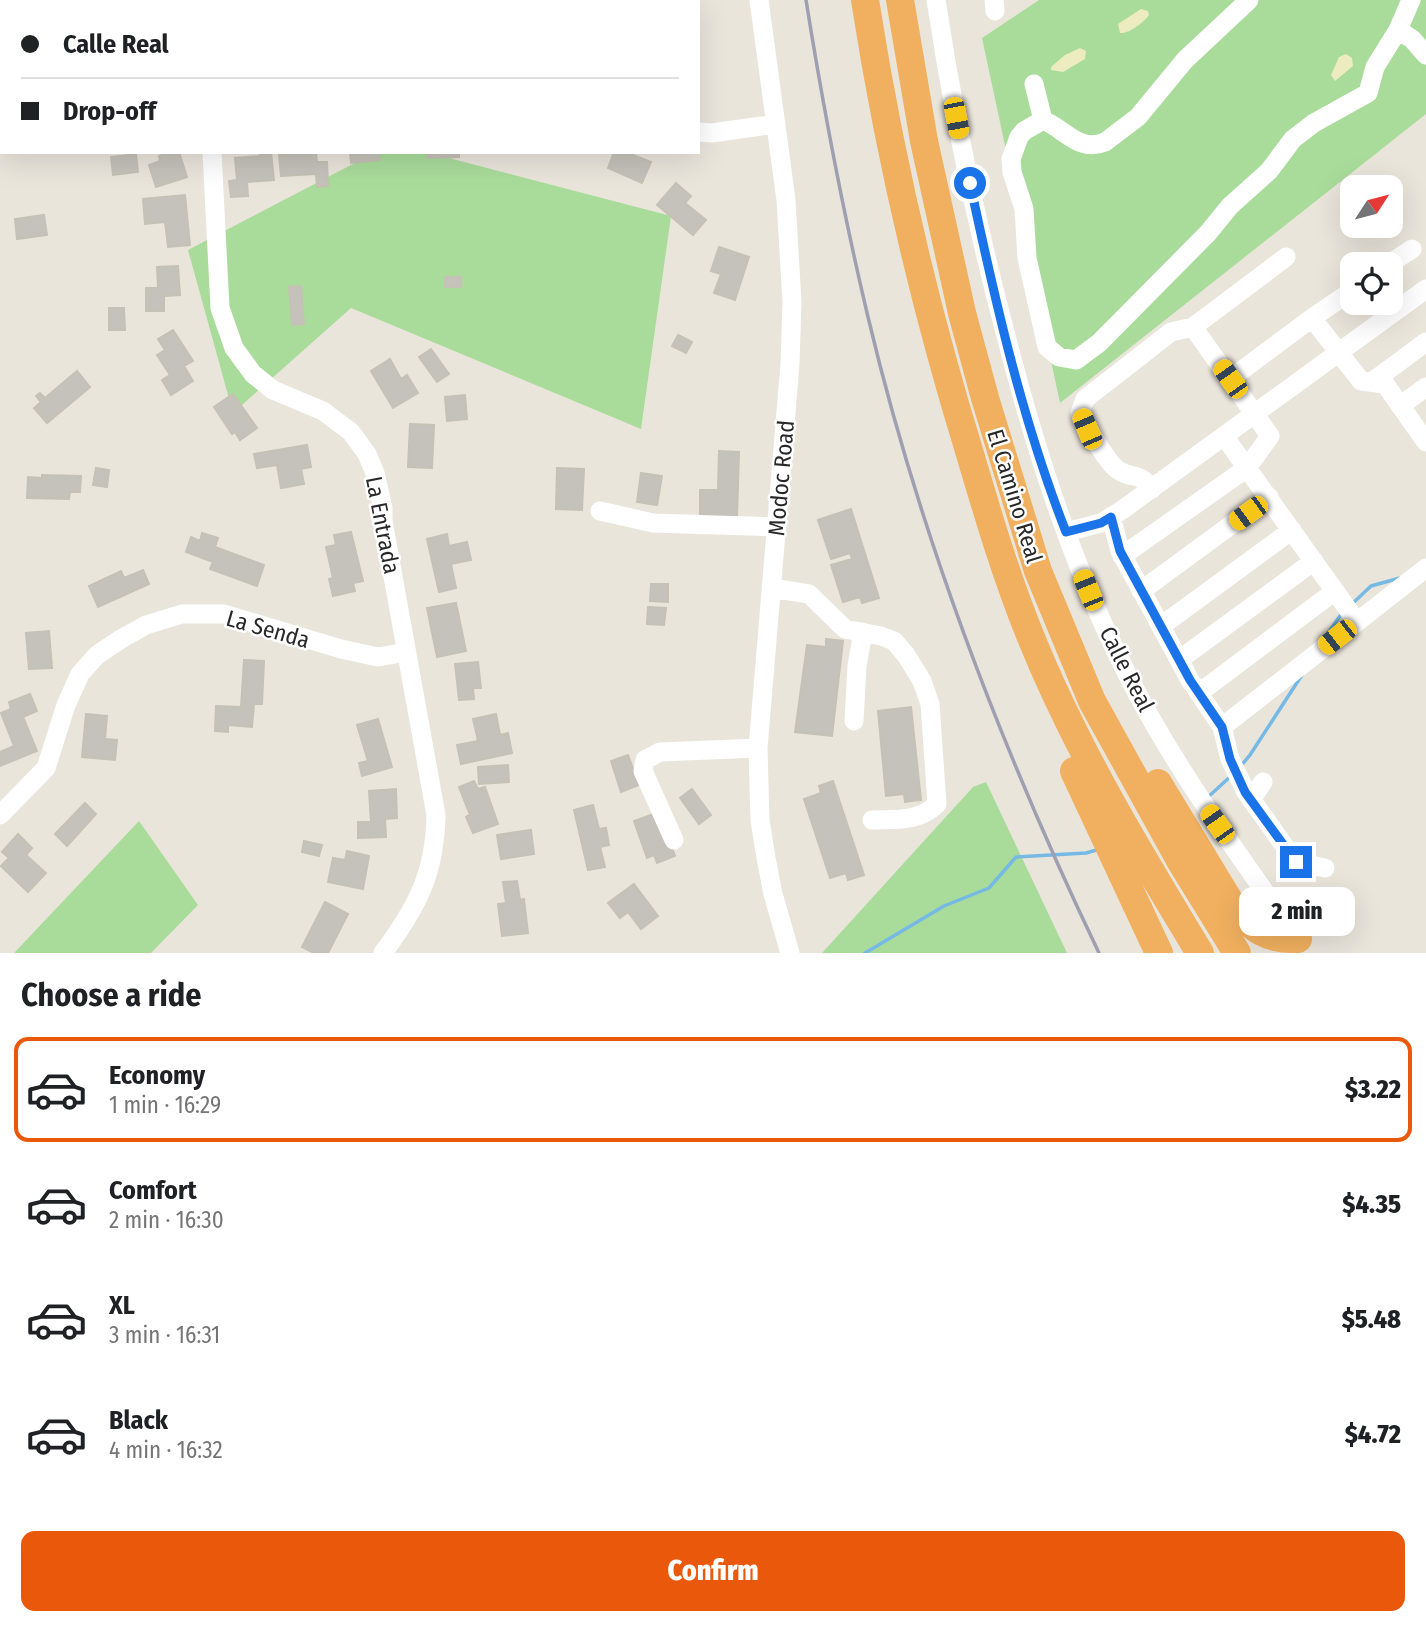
<!DOCTYPE html>
<meta charset="utf-8">
<style>
body{margin:0;font-family:"Fira Sans Condensed",sans-serif;background:#f2f2f2;color:#202124;height:100vh;display:flex;flex-direction:column;font-size:26px;white-space:nowrap}
*{box-sizing:border-box;margin:0}
p{font-size:23px;color:#757577}
.icon{flex:none;width:38px;height:38px;fill:none;stroke:currentColor;stroke-width:2;stroke-linecap:round;stroke-linejoin:round}
.map{position:relative;height:953px;overflow:hidden}
.sheet{display:flex;flex-direction:column;background:#fff;flex:1}
.sheet>*{flex:none}
.top-card{position:absolute;left:0px;top:0px;width:700px;height:154px;box-shadow:0 7px 28px #0002;display:grid;align-content:center;height:154px;padding:0 21px;background:#fff}
.needle{width:46px;rotate:54deg}
.tools{position:absolute;left:1340px;top:175px;display:grid;gap:14px}
.tools a{display:grid;place-items:center;width:63px;height:63px;border-radius:14px;background:#fff;box-shadow:0 7px 28px #0002;font-size:35px}
.end{position:absolute;width:32px;height:32px;margin:-16px;border:9px solid #1a73e8;background:#fff;box-shadow:0 0 0 4px #fff}
.from{border-radius:50%}
.bubble{position:absolute;height:49px;border-radius:14px;background:#fff;box-shadow:0 7px 28px #0002;font-size:23px;font-weight:800;line-height:49px;text-align:center}
.car{position:absolute;width:21px;height:42px;margin:-21px -10px;border-radius:9px;box-shadow:0 0 5px 2px #0007;background:linear-gradient(#f5c518 24%,#345 0 40%,#f5c518 0 76%,#345 0 86%,#f5c518 0)}
.top-card b{display:flex;align-items:center;gap:24px;height:66px;font-size:26px}
.top-card b+b{border-top:2px solid #e0e0e0}
.top-card i{width:18px;height:18px;background:#202124}
ul{padding:0;list-style:none}
li{display:flex;align-items:center;gap:21px;height:105px;margin:0 14px 10px;padding:0 7px;border:4px solid transparent;border-radius:14px}
li div{flex:1}
li b{display:block;font-size:26px}
li em{font-style:normal;font-weight:800}
li.active{border-color:#ea580c}
li>.icon{width:63px;height:63px;stroke-width:1.5}
h2{padding:0 21px;font-size:32px;line-height:84px}
.button{display:flex;gap:14px;margin-top:auto;padding:14px 21px}
.button a{flex:1;height:80px;border-radius:14px;background:#ea580c;color:#fff;font-size:28px;font-weight:800;line-height:80px;text-align:center}
.map>svg:first-child{display:block}
.green{fill:#a9dc9b}
.sand{fill:#edebc0}
.lines{fill:none;stroke-linecap:round;stroke-linejoin:round}
.stream{stroke:#75b9e4;stroke-width:3.5}
.building{fill:#c5c2bb;stroke:#c5c1b5;stroke-width:2}
.minor{stroke:#fff;stroke-width:19}
.highway{stroke:#f1b05f;stroke-width:28}
.rail{stroke:#9e9fb1;stroke-width:3.5}
.route{stroke:#1a73e8;stroke-width:9}
.labels{text-anchor:middle;dominant-baseline:central;stroke-width:5;stroke-linejoin:round;paint-order:stroke}
.street-label{font-size:23px;fill:#282828;stroke:#fff}
</style>
<div class="map">
<svg width="1426" height="953" viewBox="0 0 1426 953">
<rect width="100%" height="100%" fill="#eae5db"/>
<!-- green -->
<path class="green" d="M1039,0H1426V114L1060,403L982,38Z
M376,152H426L671,216L641,429L351,308L233,413L188,250Z
M986,782L1067,953H822L973,787Z
M139,821L198,905L151,953H14Z"/>
<!-- sand -->
<path class="sand" d="M1141,9L1148,11L1149,15C1144,22 1129,34 1120,33L1118,24Z
M1080,48L1086,51L1085,59L1063,72L1051,70V67L1065,55Z
M1346,54L1352,58L1353,66L1335,81L1331,75L1339,57Z"/>
<g class="lines">
<!-- stream -->
<path class="stream" d="M1353,603L1371,586L1400,578
M1326,636L1342,613
M1240,767L1250,755L1302,675
M1207,798L1232,775
M865,953L944,906L989,888L1016,857L1086,853L1100,849"/>
</g>
<!-- building -->
<path class="building" d="M13,0L36,2H2L0,20V2Z
M169,152H179L187,177L156,187L149,165L160,161L159,156Z
M259,152H271L274,180L247,182L248,196L231,197L229,181L237,180L235,158L260,156Z
M350,152H379L380,160L351,163Z
M427,152H459V157L428,158Z
M614,152H634L633,155L651,162L642,183L608,168Z
M316,153L317,162H327L328,186L317,187L316,174L281,176L279,155Z
M136,154L138,172L113,175L111,157Z
M676,183L691,196L685,203L706,220L693,235L657,205Z
M185,195L190,245L168,247L165,222L145,224L143,199Z
M44,215L47,235L17,239L15,219Z
M719,247L749,257L735,300L714,293L721,274L711,271Z
M178,266L180,295L164,296V311H146V288H158L157,267Z
M445,277H461V287H445Z
M301,286L304,324L292,325L289,287Z
M109,308H124L125,330H109Z
M173,330L193,361L184,366L193,381L171,395L162,380L170,375L157,355L165,350L158,339Z
M678,335L692,342L686,353L672,346Z
M431,349L449,374L437,382L419,357Z
M390,359L401,379L407,375L418,393L393,408L371,371Z
M77,371L90,387L47,423L34,408L41,402L36,396L40,393L45,398Z
M233,394L257,428L240,440L235,432L232,434L214,407Z
M465,395L467,419L447,421L445,397Z
M410,424L434,425L432,468L408,467Z
M307,445L311,467L301,469L304,484L281,488L277,465L257,468L254,454Z
M719,451L739,452L737,517L700,515V490H718Z
M96,468L109,470L107,487L93,485Z
M557,468L584,469L582,510L556,509Z
M641,473L662,476L657,505L637,502Z
M42,475L81,476L80,492H70L69,499L27,498L28,477L42,478Z
M851,509L879,598L862,603L860,597L843,602L831,565L852,559L850,553L831,559L818,520Z
M351,532L363,581L353,583L355,591L333,596L329,579L333,578L326,547L336,545L334,535Z
M202,533L218,538L215,547L264,565L257,586L210,569L213,562L186,552L191,537L200,541Z
M447,534L449,546L467,542L471,560L451,564L456,588L439,592L427,539Z
M143,570L149,584L98,607L89,586L121,571L124,578Z
M651,584H668V602L650,601Z
M456,603L466,651L437,657L427,608Z
M648,607L666,608L664,625L647,624Z
M49,631L52,668L29,669L26,633Z
M826,639L843,641L832,736L795,732L807,645L826,647Z
M244,660L264,661L262,704H254L252,727L228,725V732L215,731L216,706L241,707Z
M478,662L481,688H473L474,699L459,700L455,664Z
M30,694L37,711L23,717L37,751L0,766V752L14,746L1,713L11,709L9,702Z
M911,707L921,800L905,802L904,794L886,796L878,711Z
M86,714L107,716L105,739L117,740L115,760L82,757Z
M496,714L500,735L508,733L512,753L461,764L457,745L478,741L473,719Z
M378,719L392,767L362,776L359,763L368,761L357,725Z
M628,755L639,785L621,792L611,761Z
M508,765L509,782L479,784L478,767Z
M474,781L478,789L485,787L498,824L473,833L466,817L470,815L459,787Z
M833,781L864,875L848,880L846,873L830,878L804,799L821,793L819,786Z
M396,789L397,818L385,819L386,837L358,838V822H371L369,791Z
M692,789L711,815L699,824L680,798Z
M85,803L96,814L67,846L55,834Z
M593,805L599,829L606,828L609,845L600,847L605,867L588,870L574,810Z
M659,812L675,856L657,863L654,855L647,858L634,821Z
M531,830L534,854L501,859L497,835Z
M18,834L32,848L26,855L46,873L28,892L1,866L9,858L2,852Z
M304,841L322,845L319,856L302,852Z
M347,851L369,856L363,889L328,882L333,858L345,860Z
M517,881L520,900L524,899L528,933L502,936L498,904L506,903L503,882Z
M634,884L658,916L641,929L628,912L620,918L608,903Z
M325,902L348,914L328,953H314L302,947Z"/>
<g class="lines">
<!-- minor -->
<path class="minor" d="M759,0L786,200L792,302L790,364L758,748L760,820L766,858L773,894L790,953
M936,0C953,112 976,223 1005,332C1037,457 1077,581 1138,695C1184,781 1242,859 1298,939
M994,0L995,11
M1411,0L1398,30L1412,39L1426,55
M1034,84L1043,120C1065,129 1079,153 1105,142L1138,117L1185,60L1249,0
M1043,120L1024,131L1019,137L1011,159L1012,172L1024,209L1027,258L1047,347L1059,357L1076,360L1099,343L1208,233L1230,206L1269,171L1293,139L1314,123L1368,93L1375,67L1398,30
M698,132L712,133L776,124
M0,138H2
M212,152L220,308L234,348L253,374L273,390L323,411L351,432L367,454L375,473L383,508V521L436,815C435,874 417,907 383,953
M1389,264L1412,249
M1353,290L1312,318L1361,381L1385,384L1426,442
M1230,379L1312,318
M1372,382L1426,342
M1400,406L1426,387
M1152,489C1138,470 1132,480 1118,470C1107,463 1086,425 1080,413L1085,399L1171,332L1193,327
M600,511L653,523L777,527
M1111,517L1120,551L1190,680L1222,727L1230,759L1246,792L1296,862L1325,868
M1066,532L1101,523L1122,510L1426,289
M1122,556L1247,468L1270,436L1193,327L1286,257
M772,588L809,594L845,629L881,636L894,641L906,655L922,681L930,704L937,804C919,822 897,819 872,820
M1141,591L1269,497
M1357,622L1426,568
M1161,626L1292,530
M1179,660L1314,561
M1199,693L1335,591
M854,721L857,666L863,632
M1222,727L1357,622L1224,436
M1251,800L1263,782
M0,815L46,768L66,705L80,674L97,655L121,639L146,625L182,614H224L341,649L378,657L406,652
M674,840L643,771L645,760L660,752L758,748"/>
<!-- highway -->
<path class="highway" d="M865,0C889,154 924,305 970,454C988,515 1006,576 1030,635C1075,747 1138,851 1200,953
M900,0L924,141L962,313L985,398L1038,571L1092,701L1181,862L1237,953
M1074,771L1159,953
M1158,783L1232,905C1253,929 1265,940 1298,939"/>
<!-- rail -->
<path class="rail" d="M806,0C823,106 843,212 868,317C920,536 1002,750 1099,953"/>
</g>
<g class="lines">
<!-- route -->
<path class="route" d="M970,183C995,301 1022,420 1066,532L1101,523L1111,517L1120,551L1190,680L1222,727L1230,759L1245,792L1296,862"/>
</g>
<g class="labels">
<!-- street labels -->
<g class="street-label">
<text transform="translate(781 478) rotate(-85)">Modoc Road</text>
<text transform="translate(1015 496) rotate(73)">El Camino Real</text>
<text transform="translate(383 525) rotate(79)">La Entrada</text>
<text transform="translate(268 629) rotate(16)">La Senda</text>
<text transform="translate(1127 669) rotate(63)">Calle Real</text>
</g>
</g>
</svg>
<div class="tools">
<a><svg class="needle" viewBox="-14 -14 28 28"><path d="M0-13l5 13h-10z" fill="#e53935"/><path d="M0 13l5-13h-10z" fill="#757577"/></svg></a>
<a><svg class="icon" aria-label="locate" viewBox="0 0 24 24"><circle cx="12" cy="12" r="6"/><path d="M12 2v4M12 18v4M2 12h4M18 12h4"/></svg></a>
</div>
<i class="end from" style="left:970px;top:183px"></i>
<i class="end" style="left:1296px;top:862px"></i>
<div class="bubble" style="left:1239px;top:887px;width:116px">2 min</div>
<i class="car" style="left:956px;top:118px;rotate:169deg"></i>
<i class="car" style="left:1230px;top:379px;rotate:325deg"></i>
<i class="car" style="left:1087px;top:429px;rotate:337deg"></i>
<i class="car" style="left:1248px;top:513px;rotate:234deg"></i>
<i class="car" style="left:1088px;top:590px;rotate:338deg"></i>
<i class="car" style="left:1337px;top:637px;rotate:232deg"></i>
<i class="car" style="left:1217px;top:824px;rotate:325deg"></i>
<div class="top-card">
<b><i class="from"></i>Calle Real</b>
<b><i></i>Drop-off</b>
</div>
</div>
<section class="sheet">
<h2>Choose a ride</h2>
<ul>
<li class="active"><svg class="icon" aria-label="car" viewBox="0 0 24 24"><path d="M5 17H2v-5l4-1 3-4h7l3 4 3 1v5h-3M9 17h6M6 11h13"/><circle cx="7" cy="17" r="2"/><circle cx="17" cy="17" r="2"/></svg><div><b>Economy</b><p>1 min · 16:29</p></div><em>$3.22</em></li>
<li><svg class="icon" aria-label="car" viewBox="0 0 24 24"><path d="M5 17H2v-5l4-1 3-4h7l3 4 3 1v5h-3M9 17h6M6 11h13"/><circle cx="7" cy="17" r="2"/><circle cx="17" cy="17" r="2"/></svg><div><b>Comfort</b><p>2 min · 16:30</p></div><em>$4.35</em></li>
<li><svg class="icon" aria-label="car" viewBox="0 0 24 24"><path d="M5 17H2v-5l4-1 3-4h7l3 4 3 1v5h-3M9 17h6M6 11h13"/><circle cx="7" cy="17" r="2"/><circle cx="17" cy="17" r="2"/></svg><div><b>XL</b><p>3 min · 16:31</p></div><em>$5.48</em></li>
<li><svg class="icon" aria-label="car" viewBox="0 0 24 24"><path d="M5 17H2v-5l4-1 3-4h7l3 4 3 1v5h-3M9 17h6M6 11h13"/><circle cx="7" cy="17" r="2"/><circle cx="17" cy="17" r="2"/></svg><div><b>Black</b><p>4 min · 16:32</p></div><em>$4.72</em></li>
</ul>
<div class="button"><a>Confirm</a></div>
</section>
